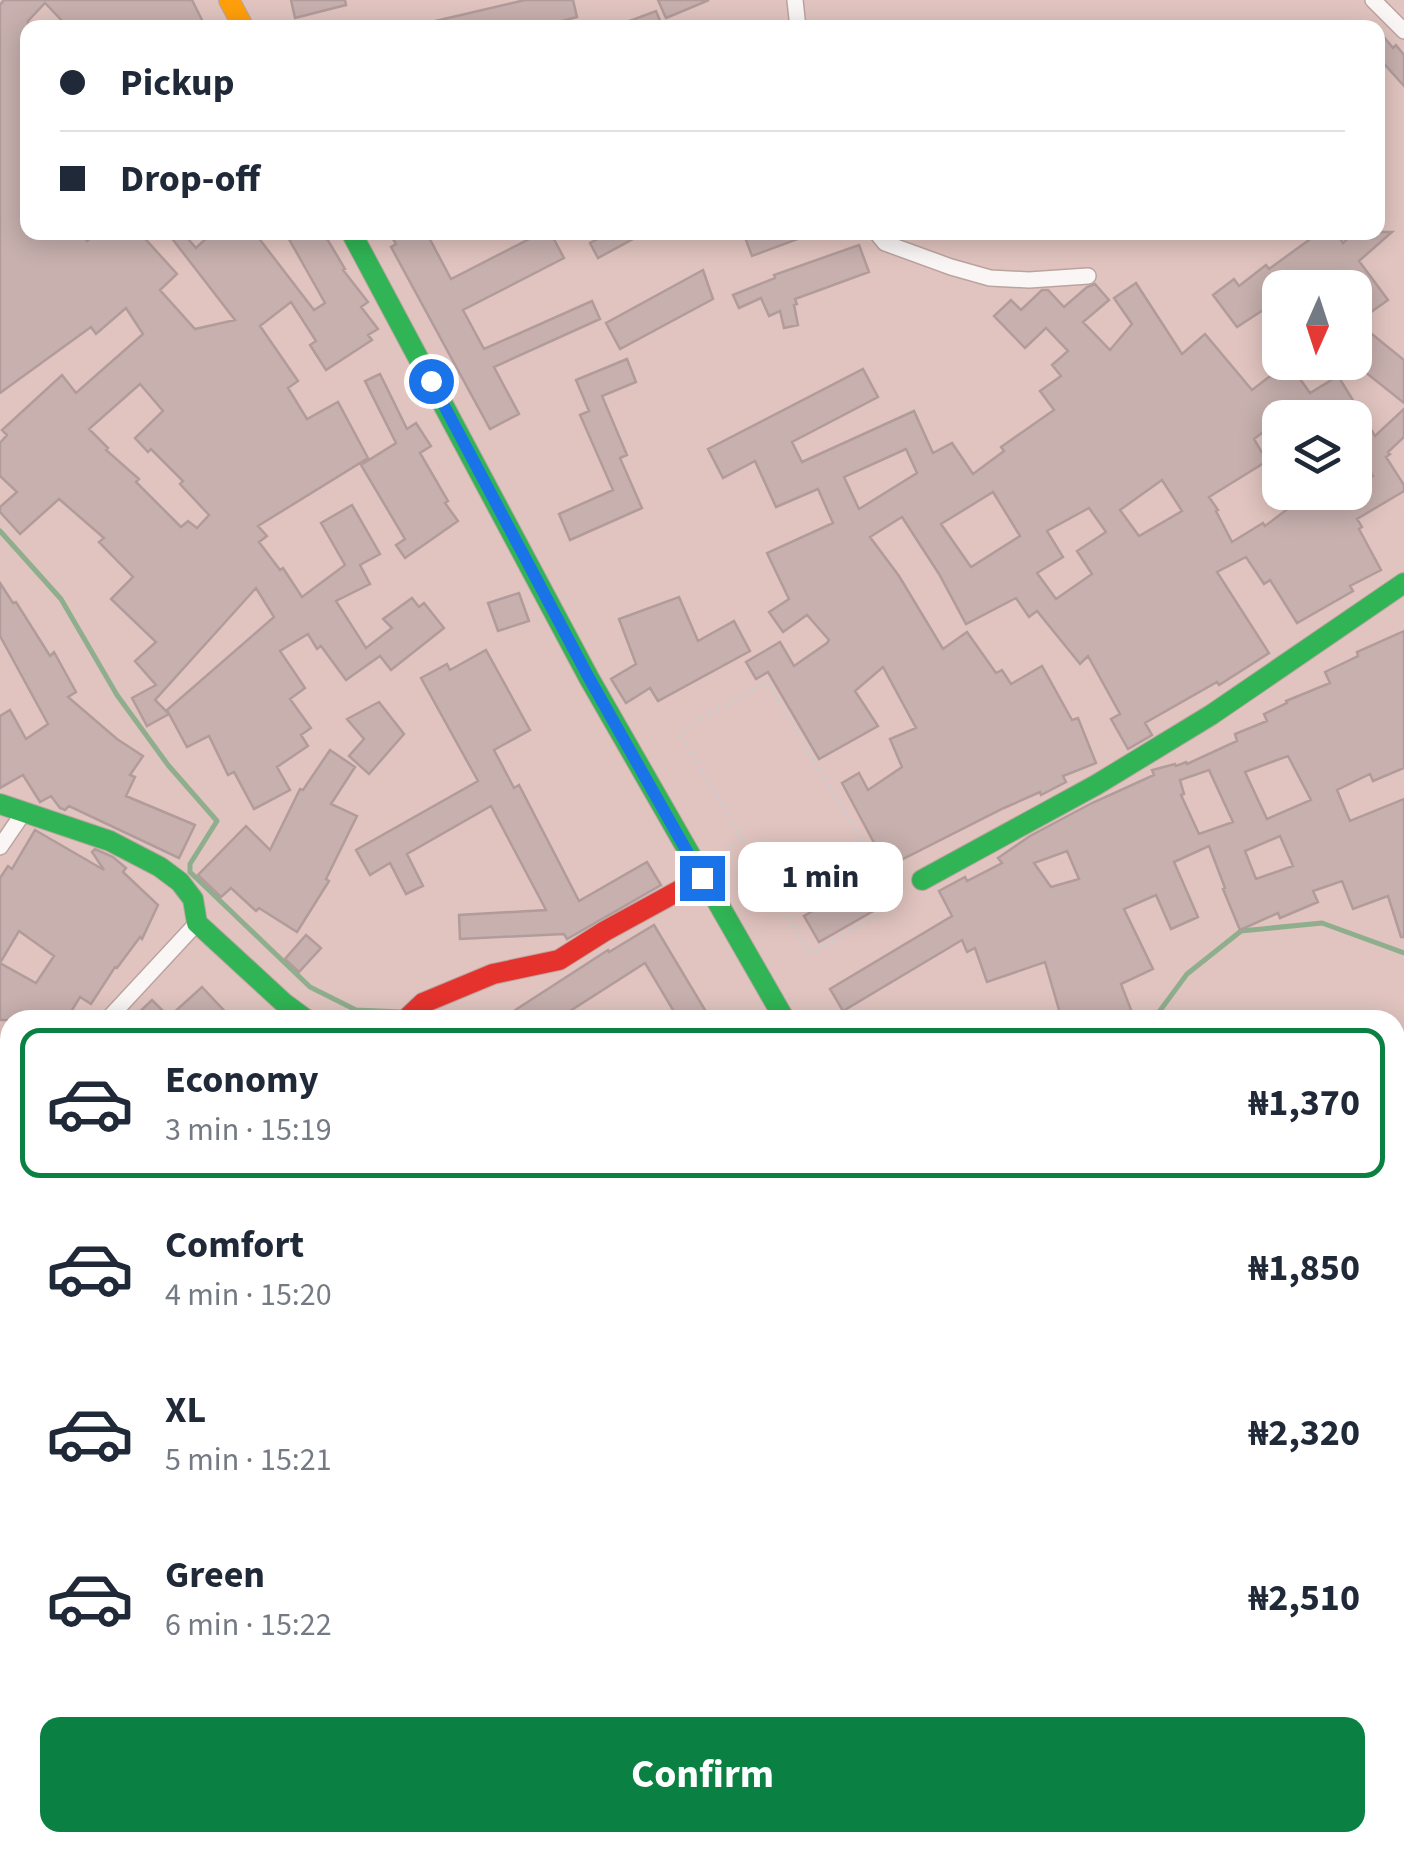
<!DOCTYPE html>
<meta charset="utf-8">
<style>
body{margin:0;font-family:"Source Sans 3",sans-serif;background:#f6f6f7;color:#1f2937;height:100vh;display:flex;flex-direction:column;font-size:38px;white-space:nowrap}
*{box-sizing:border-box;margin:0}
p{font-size:32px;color:#747a83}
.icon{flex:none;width:55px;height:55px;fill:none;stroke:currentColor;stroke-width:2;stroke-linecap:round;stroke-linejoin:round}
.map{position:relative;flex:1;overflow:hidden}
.panel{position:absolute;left:0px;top:1010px;width:1405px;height:842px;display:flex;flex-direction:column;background:#fff;border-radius:30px 30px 0 0;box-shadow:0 5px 25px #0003}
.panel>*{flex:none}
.top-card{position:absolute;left:20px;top:20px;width:1365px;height:220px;border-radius:20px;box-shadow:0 5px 25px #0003;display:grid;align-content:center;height:220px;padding:0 40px;background:#fff}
.needle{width:65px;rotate:183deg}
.controls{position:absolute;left:1262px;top:270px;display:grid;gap:20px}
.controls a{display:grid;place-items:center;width:110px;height:110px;border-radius:20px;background:#fff;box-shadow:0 5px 25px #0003;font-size:50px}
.end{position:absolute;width:45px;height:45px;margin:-22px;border:12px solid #1a73e8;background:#fff;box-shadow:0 0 0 5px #fff}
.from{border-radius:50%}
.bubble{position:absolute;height:70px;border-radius:20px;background:#fff;box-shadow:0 5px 25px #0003;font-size:32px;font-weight:700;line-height:70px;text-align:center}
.top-card b{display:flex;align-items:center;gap:35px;height:95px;font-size:38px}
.top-card b+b{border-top:2px solid #e0e1e3}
.top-card i{width:25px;height:25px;background:#1f2937}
ul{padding:18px 0 0;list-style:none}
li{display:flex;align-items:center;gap:30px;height:150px;margin:0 20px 15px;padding:0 20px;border:5px solid transparent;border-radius:20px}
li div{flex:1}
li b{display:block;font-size:38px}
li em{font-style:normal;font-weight:700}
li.current{border-color:#0b8043}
li>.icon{width:90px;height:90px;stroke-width:1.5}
.button{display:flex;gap:20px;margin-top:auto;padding:20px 40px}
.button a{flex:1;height:115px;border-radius:20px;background:#0b8043;color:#fff;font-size:40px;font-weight:700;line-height:115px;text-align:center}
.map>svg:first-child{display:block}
.green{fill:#d3a49b}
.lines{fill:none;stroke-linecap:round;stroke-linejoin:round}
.stream{stroke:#8fae8e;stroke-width:5}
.building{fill:#c7b0ae;stroke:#b29c9b;stroke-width:2.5;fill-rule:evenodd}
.street-casing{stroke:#bba4a0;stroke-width:18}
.fast-casing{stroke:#bba4a0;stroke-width:22}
.slow-casing{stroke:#bba4a0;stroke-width:22}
.jam-casing{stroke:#bba4a0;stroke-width:22}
.path{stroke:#d2c9c8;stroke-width:4;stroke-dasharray:5 5;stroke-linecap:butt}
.street{stroke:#faf6f5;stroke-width:15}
.fast{stroke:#30b455;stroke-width:20}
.slow{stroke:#ff9f0a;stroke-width:20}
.jam{stroke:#e5322d;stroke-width:20}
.route{stroke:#1a73e8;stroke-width:12}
</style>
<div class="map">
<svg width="1404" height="1851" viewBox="0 0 1404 1851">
<rect width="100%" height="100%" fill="#e1c4bf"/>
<!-- green -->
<path class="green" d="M10,1644V1769L0,1762V1656Z
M28,1843H174L166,1851H35Z"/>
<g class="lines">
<!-- stream -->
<path class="stream" d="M0,531L61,599L117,695L168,765L217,821L190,864V872L310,987L356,1010L403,1012
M424,1013L449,1014L458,1020
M1153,1020L1187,974L1241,931L1322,923L1404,953
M298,1851L303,1842"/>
</g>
<!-- building -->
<path class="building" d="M4,0H192L206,28H69L45,3L28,21V232H81L87,241L97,232H139L177,274L160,290L195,329L235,320L167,232H182L196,248L213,232H254L314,310L325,303L285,232H323L345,269L343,270L368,302L361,307L378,329L368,335L372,340L326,370L310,345L316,341L291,302L260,326L298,381L288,388L307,419L338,402L368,458L258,526L267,536L259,542L280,570L283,568L302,597L345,565L321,523L352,505L380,554L360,565L370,584L336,601L366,648L392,628L383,619L412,598L419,607L424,603L444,628L391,670L380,656L346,680L321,646L317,649L308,634L280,651L305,688L290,699L311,728L301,735L308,746L277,767L290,790L254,809L234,772L228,775L209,736L187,747L167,710L274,617L256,588L155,700L169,714L147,726L132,698L156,685L135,661L156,642L111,599L133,577L99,542L104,538L59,499L20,534L0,512V507L17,492L0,476V443L7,435L2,430L62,375L76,393L143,334L126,308L96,334L91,327L0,393V5ZM140,384L163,411L135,438L148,452L151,449L183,481L180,484L209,515L197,528L188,521L181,527L136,482L139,479L106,450L108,448L89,429Z
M291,0H345L346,5L295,18Z
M525,0H573L577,17L535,28H428L427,23Z
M658,0H709L666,18Z
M656,11L663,28H617L616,26Z
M1378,30L1393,48L1396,45L1404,55V86L1378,57Z
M389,232H426L451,279L543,232H550L564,258L463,310L484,349L592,301L600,319L494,367L519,414L490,429L391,247L396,244Z
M611,232H646L598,258L590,243Z
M743,232H810L811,234L752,256Z
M1320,232H1336L1343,243L1355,232H1392L1359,261L1388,300L1357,322L1404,360V403L1355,364V288H1280V299L1237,327L1213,295L1234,279L1239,286L1266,265L1269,269Z
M859,245L869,272L795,299L797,304L794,305L798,325L784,328L780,311L769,316L761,298L739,308L733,295L775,278L774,275Z
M703,270L713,299L620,349L606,323Z
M1136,283L1182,354L1205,334L1252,390L1274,373L1267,362H1288L1310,393L1338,376L1375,436L1404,409V437L1388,452L1390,454L1386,457L1404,485V491L1357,519L1362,527L1359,529L1381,570L1350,586L1353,591L1297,623L1270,580L1264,584L1246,557L1217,572L1269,653L1219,685L1217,682L1145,723L1152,735L1128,749L1111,719L1120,714L1088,656L1080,664L1037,611L1029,617L1016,598L966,624L939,574L902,517L870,537L899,576L943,649L967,632L996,673L1002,670L1011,684L1042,666L1072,720L1078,718L1096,763L1063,776L1066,782L1041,795L1040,792L1004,808L887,867L842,783L859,773L868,790L902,767L890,739L916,728L883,667L855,691L878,726L819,759L768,672L756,679L746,662L780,642L794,666L827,643L829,640L807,615L783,632L769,612L789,599L767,553L833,523L818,489L776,507L755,461L723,478L708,449L863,369L878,397L792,442L802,462L914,411L933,453L952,443L973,474L1004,451L1001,447L1054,410L1040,391L1061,376L1052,365L1068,351L1046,328L1025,348L994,316L1011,300L1021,310L1042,290H1048L1064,307L1087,287L1095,284L1109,300L1083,322L1110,350L1132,324L1114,298ZM1292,410L1297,418H1355V449L1373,476L1355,488V492H1310L1265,526L1263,523L1232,542L1216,511L1218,510L1209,497L1267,461L1254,439ZM906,449L917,473L859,509L844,477ZM1162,480L1182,511L1139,536L1120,510ZM993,492L1020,536L971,567L941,524ZM1089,508L1106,532L1077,551L1092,574L1056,599L1037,573L1063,557L1047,531Z
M627,359L636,382L602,396L627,455L620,458L642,508L570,540L559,514L613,490L580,415L589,411L576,380Z
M380,374L407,429L416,423L431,446L420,453L448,501L445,503L458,521L405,558L396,545L405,539L361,465L396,443L365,381Z
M0,583L13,603L16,602L50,656L54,652L76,692L68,697L117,739L143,756L130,775L135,777L126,796L195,825L179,858L69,806L65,810L60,808L51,796L40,802L23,775L0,788V716L10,710L26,739L48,724L0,636Z
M519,593L529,621L498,631L488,603Z
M679,597L698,641L734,621L750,651L658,701L650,688L626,703L611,679L636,664L619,619Z
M1404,631V768L1373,781L1370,774L1337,790L1350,821L1404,799V937H1401L1388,896L1353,909L1342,881L1313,891L1318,902L1280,918L1278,913L1240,930L1223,889L1225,888L1209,846L1174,862L1198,917L1171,929L1156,895L1124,909L1153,969L1121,984L1135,1020H1062L1045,962L987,982L975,948L967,952L962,940L843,1011L830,989L952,916L939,891L965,877L967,881L1002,863L998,858L1030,836L1092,803L1154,775L1152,770L1175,764L1176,766L1186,762L1187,764L1237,741L1235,734L1267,721L1264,714L1287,703L1286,701L1330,683L1325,672L1358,656L1357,652ZM1288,756L1311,800L1267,819L1245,772ZM1209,770L1233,822L1199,834L1181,795L1184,794L1180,780ZM1280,836L1293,866L1256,879L1245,851ZM1067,851L1079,879L1051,887L1034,863Z
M486,650L530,730L494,750L514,788L519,785L579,901L647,862L661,885L567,939L564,934L460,939L459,915L546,910L491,806L407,854L423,886L406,894L390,863L370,875L356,850L478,781L421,678L447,664L450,670Z
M379,702L404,734L369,774L349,756L364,739L347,719Z
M330,750L355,767L331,804L357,816L326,879L329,881L297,932L259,908L256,911L231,888L221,897L198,875L246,826L270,850L300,789L303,790Z
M35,830L104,870L92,852L95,849L113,857L126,868L123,872L158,905L142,939L140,937L117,968L115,967L91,1004L80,997L66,1020H0V878L8,866L12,869ZM19,931L54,956L36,983L0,963Z
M874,876L889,902L819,942L804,916Z
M654,925L711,1020H679L645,963L556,1020H500L608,950L609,952Z
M306,935L321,948L299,972L285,959Z
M202,987L233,1020H131L152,1000L169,1017Z"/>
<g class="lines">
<!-- street casing -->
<g class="street-casing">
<path id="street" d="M795,0L798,28
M1373,0L1404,31
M876,232L885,243L951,267L990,278L1029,280L1088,276
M0,847L24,812
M107,1020L197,923
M0,1140L10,1127
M1395,1254L1404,1253
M0,1451L10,1458
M0,1629L10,1614
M366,1842L375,1851
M704,1842L708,1851
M989,1842L996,1851"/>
</g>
<!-- fast casing -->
<g class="fast-casing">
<path id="fast" d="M351,232L589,678L785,1020
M0,804L110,841L160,867L180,882L193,899L197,923L284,1003L307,1020
M922,880L1096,785L1211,715L1404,583"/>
</g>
<!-- slow casing -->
<g class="slow-casing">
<path id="slow" d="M229,0L244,28
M1288,1842L1294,1851"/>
</g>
<!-- jam casing -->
<g class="jam-casing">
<path id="jam" d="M405,1020L423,1003L493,974L559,960L605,931L702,878"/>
</g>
<!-- path -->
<path class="path" d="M767,681L898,903L810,954L679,732Z
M716,862L740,836"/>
<!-- street -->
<use href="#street" class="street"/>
<!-- fast -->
<use href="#fast" class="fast"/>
<!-- slow -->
<use href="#slow" class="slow"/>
<!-- jam -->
<use href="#jam" class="jam"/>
</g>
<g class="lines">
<!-- route -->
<path class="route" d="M431,381L589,678L702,878"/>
</g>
</svg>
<div class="controls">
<a><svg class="needle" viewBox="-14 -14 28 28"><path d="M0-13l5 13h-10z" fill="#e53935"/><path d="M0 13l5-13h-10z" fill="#747a83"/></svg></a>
<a><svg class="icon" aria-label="layers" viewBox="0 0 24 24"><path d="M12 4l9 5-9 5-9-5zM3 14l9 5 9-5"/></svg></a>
</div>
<i class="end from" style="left:431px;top:381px"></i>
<i class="end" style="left:702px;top:878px"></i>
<div class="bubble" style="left:738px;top:842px;width:165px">1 min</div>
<div class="top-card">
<b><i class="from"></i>Pickup</b>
<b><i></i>Drop-off</b>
</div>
<section class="panel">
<ul>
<li class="current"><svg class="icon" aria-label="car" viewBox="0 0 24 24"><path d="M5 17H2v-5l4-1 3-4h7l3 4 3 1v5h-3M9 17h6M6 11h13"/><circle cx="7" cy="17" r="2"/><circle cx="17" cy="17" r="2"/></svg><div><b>Economy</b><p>3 min · 15:19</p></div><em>₦1,370</em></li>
<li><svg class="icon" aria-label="car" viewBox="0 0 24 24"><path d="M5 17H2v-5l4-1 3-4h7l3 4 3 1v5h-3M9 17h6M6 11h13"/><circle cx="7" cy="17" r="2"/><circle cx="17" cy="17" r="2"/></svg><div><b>Comfort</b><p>4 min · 15:20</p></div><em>₦1,850</em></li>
<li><svg class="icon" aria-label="car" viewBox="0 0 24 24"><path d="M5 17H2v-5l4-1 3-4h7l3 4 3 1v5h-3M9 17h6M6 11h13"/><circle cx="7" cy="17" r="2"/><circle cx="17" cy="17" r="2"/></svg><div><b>XL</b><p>5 min · 15:21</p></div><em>₦2,320</em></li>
<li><svg class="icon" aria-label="car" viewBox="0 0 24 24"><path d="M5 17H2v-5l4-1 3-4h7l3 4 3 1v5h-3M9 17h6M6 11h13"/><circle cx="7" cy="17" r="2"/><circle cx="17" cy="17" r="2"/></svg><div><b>Green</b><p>6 min · 15:22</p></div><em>₦2,510</em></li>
</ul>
<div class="button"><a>Confirm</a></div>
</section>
</div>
